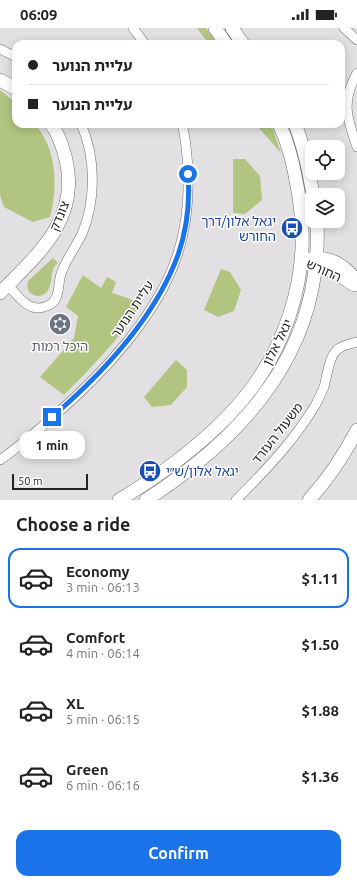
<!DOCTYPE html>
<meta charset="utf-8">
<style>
body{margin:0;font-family:Ubuntu,"Noto Sans Hebrew",sans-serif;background:#f6f6f6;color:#222;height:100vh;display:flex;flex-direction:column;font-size:15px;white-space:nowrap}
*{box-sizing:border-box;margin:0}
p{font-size:13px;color:#767676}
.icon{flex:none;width:22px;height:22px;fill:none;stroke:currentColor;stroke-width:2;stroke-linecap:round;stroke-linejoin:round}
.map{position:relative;height:472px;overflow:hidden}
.drawer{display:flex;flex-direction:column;background:#fff;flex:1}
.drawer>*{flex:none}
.top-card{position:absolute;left:12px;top:12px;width:333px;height:88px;border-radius:12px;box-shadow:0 2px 10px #0003;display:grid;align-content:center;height:88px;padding:0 16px;background:#fff}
.tools{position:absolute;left:305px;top:112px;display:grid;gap:8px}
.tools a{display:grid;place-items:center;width:40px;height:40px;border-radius:8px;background:#fff;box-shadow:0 2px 10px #0003;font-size:20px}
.scale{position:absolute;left:12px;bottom:10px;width:76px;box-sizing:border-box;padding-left:4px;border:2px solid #242324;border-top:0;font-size:11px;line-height:14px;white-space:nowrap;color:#242324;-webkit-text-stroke:3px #fff;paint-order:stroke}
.end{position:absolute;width:18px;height:18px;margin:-9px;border:5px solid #1a73e8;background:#fff;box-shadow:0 0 0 2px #fff}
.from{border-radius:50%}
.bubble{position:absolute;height:28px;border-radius:12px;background:#fff;box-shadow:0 2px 10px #0003;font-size:13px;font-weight:600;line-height:28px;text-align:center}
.top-card b{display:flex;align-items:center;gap:14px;height:38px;font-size:15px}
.top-card b+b{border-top:1px solid #e0e0e0}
.top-card i{width:10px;height:10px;background:#222}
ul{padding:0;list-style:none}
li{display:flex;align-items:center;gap:12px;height:60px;margin:0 8px 6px;padding:0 8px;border:2px solid transparent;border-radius:12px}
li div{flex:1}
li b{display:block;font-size:15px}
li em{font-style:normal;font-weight:600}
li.active{border-color:#1a73e8}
li>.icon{width:36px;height:36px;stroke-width:1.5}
h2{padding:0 16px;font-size:18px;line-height:48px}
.primary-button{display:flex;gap:8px;margin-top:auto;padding:8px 16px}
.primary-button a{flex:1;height:46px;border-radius:12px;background:#1a73e8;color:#fff;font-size:16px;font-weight:600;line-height:46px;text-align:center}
.status{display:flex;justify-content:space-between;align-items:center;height:28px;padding:0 20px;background:#fff;direction:ltr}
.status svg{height:11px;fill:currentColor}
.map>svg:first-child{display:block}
.green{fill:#b1c581}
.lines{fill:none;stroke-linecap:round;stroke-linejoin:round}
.street-casing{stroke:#706d71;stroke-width:10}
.secondary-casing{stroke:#706d71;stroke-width:14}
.street{stroke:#fff;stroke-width:9}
.secondary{stroke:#fff;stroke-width:13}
.route{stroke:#1a73e8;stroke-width:5}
.labels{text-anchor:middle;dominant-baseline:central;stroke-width:3;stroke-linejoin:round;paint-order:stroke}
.street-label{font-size:13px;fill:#242324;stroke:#fff}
.transit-label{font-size:13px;fill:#164399;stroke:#fff;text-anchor:end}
.worship-label{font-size:13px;fill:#5b616d;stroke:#fff}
</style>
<div class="status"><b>06:09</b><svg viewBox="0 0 49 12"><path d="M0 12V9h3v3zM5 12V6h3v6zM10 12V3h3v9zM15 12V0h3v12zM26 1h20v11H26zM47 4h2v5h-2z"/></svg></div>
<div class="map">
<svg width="357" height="472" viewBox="0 0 357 472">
<rect width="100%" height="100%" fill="#e3e0e4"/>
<!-- green -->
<path class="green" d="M197,0H206L218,16H209Z
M0,62L16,75V96H35C57,122 58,158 50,189L33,194L4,179L0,167Z
M243,96H271L281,125L258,99H244Z
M233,131H245L260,148L262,172L245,186L233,185Z
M53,230L58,235C56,237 53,240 53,242C50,252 53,265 39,268C35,268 33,267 30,265C27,261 27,257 28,253Z
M221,241L230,244L241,262L234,283L218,289L204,282Z
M83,247L101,260L107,249L116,254L112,265L142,275C121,309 93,338 64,367L40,349L74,310L78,288L66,279Z
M176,332L187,342V359L171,377L152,379L144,369Z"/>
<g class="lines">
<!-- street casing -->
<g class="street-casing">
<path id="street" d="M133,0L145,16
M344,0L357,12
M0,21L16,29
M357,45C341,74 347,90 357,119
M8,257C18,268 29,286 47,278C52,276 56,272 57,267C60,259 58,250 63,241C68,229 76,218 82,206C96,173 96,129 81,96
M0,432C19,419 37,403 54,388C102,347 159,286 178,225C187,198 189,169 188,141C187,126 186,111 182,96
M236,472C265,443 295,412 316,376C319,370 322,364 324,359C327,349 329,328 337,322C342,317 351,316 357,314"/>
</g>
<!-- secondary casing -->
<g class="secondary-casing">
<path id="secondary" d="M215,0L226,16
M232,0L243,16
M0,52L16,61
M295,96C304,118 309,143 313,167
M309,231C329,227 346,238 357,254
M309,236L315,239L334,244L354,257
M0,265C37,227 80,192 66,132C63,120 59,106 51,96
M119,472C159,448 197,420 229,387C285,329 312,248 299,169C295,145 290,118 279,96
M146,472C247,406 323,321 317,193
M309,472C328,451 344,427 357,402"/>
</g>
<!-- street -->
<use href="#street" class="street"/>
<!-- secondary -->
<use href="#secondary" class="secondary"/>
</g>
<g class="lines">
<!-- route -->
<path class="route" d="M52,389C102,346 155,290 178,227C187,201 190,172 188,146"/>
</g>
<!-- icons -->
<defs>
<g id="bus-disc" transform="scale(1.15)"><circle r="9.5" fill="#1a4fb4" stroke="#fff"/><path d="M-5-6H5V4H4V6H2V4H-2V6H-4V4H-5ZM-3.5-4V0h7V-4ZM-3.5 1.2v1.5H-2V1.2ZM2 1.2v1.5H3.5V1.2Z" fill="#fff"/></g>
<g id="synagogue-disc" transform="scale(1.15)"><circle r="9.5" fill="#6b7280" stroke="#fff"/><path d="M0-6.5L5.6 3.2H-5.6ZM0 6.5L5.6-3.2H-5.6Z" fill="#fff"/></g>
</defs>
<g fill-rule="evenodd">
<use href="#bus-disc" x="292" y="200"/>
<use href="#synagogue-disc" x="60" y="296"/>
<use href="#bus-disc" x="150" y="443"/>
</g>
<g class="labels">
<!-- street labels -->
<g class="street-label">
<text transform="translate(59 188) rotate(-68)">צונדק</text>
<text transform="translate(324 242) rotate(24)">החורש</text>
<text transform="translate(132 281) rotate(-56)">עליית הנוער</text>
<text transform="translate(277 314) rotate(-63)">יגאל אלון</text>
<text transform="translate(277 405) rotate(-52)">משעול העזרד</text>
</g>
<!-- transit labels -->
<g class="transit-label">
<text x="276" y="193">יגאל אלון/דרך<tspan x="276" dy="15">החורש</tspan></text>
<text x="166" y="443" text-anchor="start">יגאל אלון/ש״י</text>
</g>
<!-- worship labels -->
<g class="worship-label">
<text x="60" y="318">היכל רמות</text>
</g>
</g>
</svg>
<div class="tools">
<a><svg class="icon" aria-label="locate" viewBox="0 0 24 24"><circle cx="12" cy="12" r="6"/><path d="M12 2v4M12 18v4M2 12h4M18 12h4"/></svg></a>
<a><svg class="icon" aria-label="layers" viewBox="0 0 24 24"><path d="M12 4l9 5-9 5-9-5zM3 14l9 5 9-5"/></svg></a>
</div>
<div class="scale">50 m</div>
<i class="end from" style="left:188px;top:146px"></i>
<i class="end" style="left:52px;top:389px"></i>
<div class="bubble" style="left:19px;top:403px;width:66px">1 min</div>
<div class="top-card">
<b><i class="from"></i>עליית הנוער</b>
<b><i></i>עליית הנוער</b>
</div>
</div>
<section class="drawer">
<h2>Choose a ride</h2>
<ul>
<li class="active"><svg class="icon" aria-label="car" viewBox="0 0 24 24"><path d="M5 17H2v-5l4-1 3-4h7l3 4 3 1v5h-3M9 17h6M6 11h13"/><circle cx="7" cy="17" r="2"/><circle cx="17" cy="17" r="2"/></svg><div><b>Economy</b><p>3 min · 06:13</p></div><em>$1.11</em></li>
<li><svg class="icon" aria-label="car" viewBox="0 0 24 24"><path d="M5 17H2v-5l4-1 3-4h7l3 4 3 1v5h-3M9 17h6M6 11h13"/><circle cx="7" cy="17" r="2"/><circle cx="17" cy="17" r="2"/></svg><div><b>Comfort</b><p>4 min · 06:14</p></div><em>$1.50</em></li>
<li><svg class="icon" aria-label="car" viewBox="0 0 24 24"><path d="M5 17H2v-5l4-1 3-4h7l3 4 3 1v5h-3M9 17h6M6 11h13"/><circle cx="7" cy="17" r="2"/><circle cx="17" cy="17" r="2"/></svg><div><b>XL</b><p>5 min · 06:15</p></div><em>$1.88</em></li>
<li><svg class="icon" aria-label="car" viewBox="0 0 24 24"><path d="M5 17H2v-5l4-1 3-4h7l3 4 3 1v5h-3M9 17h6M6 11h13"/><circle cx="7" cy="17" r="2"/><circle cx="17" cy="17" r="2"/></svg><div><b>Green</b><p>6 min · 06:16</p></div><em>$1.36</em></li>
</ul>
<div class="primary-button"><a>Confirm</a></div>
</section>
